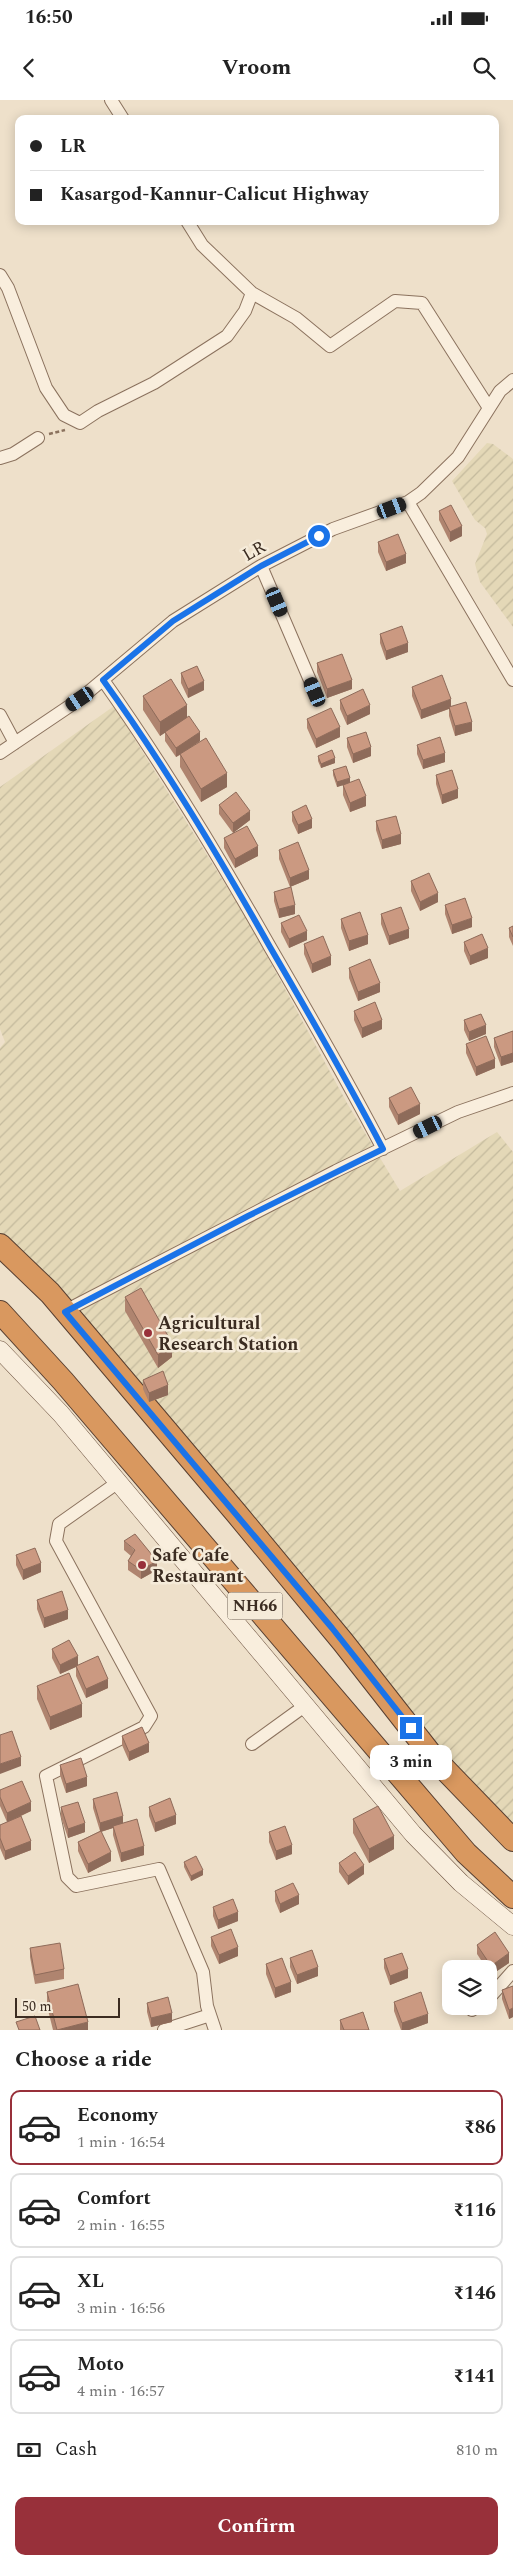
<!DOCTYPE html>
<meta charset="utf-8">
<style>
body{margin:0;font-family:Spectral,serif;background:#f6f6f6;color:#222;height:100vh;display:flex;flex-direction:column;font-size:19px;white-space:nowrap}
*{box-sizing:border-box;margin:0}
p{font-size:16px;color:#767676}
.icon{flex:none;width:28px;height:28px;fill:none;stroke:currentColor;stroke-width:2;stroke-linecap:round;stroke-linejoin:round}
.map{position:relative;height:1930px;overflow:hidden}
.panel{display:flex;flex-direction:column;background:#fff;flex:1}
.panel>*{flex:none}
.hud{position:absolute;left:15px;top:15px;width:484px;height:110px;border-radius:10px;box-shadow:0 2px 12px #0003;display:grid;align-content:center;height:110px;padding:0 15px;background:#fff}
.tools{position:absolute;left:442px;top:1860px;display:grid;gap:10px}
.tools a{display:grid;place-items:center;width:55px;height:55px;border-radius:10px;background:#fff;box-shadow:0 2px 12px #0003;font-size:25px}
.scale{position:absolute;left:15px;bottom:12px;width:105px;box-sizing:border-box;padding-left:5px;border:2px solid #3b2c21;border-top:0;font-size:14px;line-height:18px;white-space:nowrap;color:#3b2c21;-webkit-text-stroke:4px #f5ebd9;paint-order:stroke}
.end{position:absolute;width:22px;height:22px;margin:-11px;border:6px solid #1a73e8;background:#fff;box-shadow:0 0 0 2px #fff}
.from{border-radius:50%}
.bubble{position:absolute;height:35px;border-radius:10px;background:#fff;box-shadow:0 2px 12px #0003;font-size:16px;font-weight:700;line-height:35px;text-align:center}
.car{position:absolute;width:15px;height:30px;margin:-15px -8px;border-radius:6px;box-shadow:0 0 4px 1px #0007;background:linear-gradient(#222 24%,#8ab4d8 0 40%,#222 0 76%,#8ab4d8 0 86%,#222 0)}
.hud b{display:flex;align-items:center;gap:18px;height:48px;font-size:19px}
.hud b+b{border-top:1px solid #e0e0e0}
.hud i{width:12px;height:12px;background:#222}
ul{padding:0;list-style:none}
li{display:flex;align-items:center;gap:15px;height:75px;margin:0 10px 8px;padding:0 5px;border:2px solid #e0e0e0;border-radius:10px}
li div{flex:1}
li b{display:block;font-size:19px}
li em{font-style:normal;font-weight:700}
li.on{border-color:#98303a}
li>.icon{width:45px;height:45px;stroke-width:1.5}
h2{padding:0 15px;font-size:22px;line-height:60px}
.pay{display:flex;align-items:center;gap:12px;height:55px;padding:0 15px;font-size:19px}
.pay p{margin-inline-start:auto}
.cta{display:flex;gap:10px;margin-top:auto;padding:10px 15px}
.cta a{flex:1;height:58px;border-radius:10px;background:#98303a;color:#fff;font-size:20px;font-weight:700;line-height:58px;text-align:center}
.status{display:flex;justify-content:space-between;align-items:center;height:35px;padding:0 25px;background:#fff;direction:ltr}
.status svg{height:14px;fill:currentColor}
header{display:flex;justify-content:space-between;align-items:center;height:65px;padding:0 15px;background:#fff;font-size:22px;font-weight:700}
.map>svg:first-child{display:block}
.farmland{fill:url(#farmland-furrows)}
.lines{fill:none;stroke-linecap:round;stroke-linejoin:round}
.street-casing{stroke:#8b725e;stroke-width:14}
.secondary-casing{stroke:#6d5341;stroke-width:19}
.highway-casing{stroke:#594032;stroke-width:24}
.path{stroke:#8b725e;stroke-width:2.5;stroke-dasharray:4 2.5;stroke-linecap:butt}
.street{stroke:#f9eedd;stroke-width:12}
.secondary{stroke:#f9eedd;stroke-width:18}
.highway{stroke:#d9985f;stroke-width:22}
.wall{fill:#af846f}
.shaded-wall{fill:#8e6b5a}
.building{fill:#cb9981;stroke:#8e6b5a}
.route{stroke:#1a73e8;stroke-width:6}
.poi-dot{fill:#98303a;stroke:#f5ebd9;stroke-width:2}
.labels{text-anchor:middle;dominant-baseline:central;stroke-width:5;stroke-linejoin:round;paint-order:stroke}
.shield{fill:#f5ebd9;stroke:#736558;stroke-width:1}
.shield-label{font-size:16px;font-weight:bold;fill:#3b2c21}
.street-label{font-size:18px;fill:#3b2c21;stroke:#f5ebd9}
.poi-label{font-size:18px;font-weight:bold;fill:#3b2c21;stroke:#f5ebd9;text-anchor:start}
</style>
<div class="status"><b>16:50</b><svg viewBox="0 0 49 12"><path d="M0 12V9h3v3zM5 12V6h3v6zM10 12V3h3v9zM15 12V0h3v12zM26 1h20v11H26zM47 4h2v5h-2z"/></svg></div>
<header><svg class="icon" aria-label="back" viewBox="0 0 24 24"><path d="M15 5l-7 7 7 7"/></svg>Vroom<svg class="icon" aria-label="search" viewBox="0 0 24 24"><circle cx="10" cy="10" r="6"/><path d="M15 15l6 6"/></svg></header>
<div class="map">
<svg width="513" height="1930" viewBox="0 0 513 1930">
<defs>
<pattern id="farmland-furrows" width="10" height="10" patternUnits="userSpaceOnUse" patternTransform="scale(1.25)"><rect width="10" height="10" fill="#e4d8b7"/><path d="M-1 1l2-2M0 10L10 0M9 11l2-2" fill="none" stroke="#c4ba9d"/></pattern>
</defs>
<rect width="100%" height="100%" fill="#eee0ca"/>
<!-- farmland -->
<path class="farmland" d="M487,343L493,344L513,359V527L480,482L475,464L487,434L485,428L475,420L452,381Z
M114,606L247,819L347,1003L400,1091L497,1032L513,1052V1732L429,1639L0,1139V948L5,942L0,929V687Z"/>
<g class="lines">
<!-- street casing -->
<g class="street-casing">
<path id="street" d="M111,0L123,19
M187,121L202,145L252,193L296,218L330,246L395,201L422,203L489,308
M0,175L8,188L46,288L64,315L80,323L98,311L154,283L227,236L245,211L252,193
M0,358L13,354L38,338
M408,402L513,580
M261,466L315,592
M103,580C164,666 218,755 270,847C309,914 347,980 383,1049
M0,615L15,643
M0,653L80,599L173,521L261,466L333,429L408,402L421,393L458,357L500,291L513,280
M65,1211L336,1071L458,1012L513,993
M117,1383L59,1424L56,1441L151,1616L144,1627L46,1676L67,1777L76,1786L159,1769L203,1872L207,1906L215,1930
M252,1644L306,1605
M489,1898L513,1871
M472,1910L478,1906
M164,1930L210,1915"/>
</g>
<!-- secondary casing -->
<g class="secondary-casing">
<path id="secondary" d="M0,1250L61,1314L413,1734L461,1783L513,1826"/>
</g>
<!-- highway casing -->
<g class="highway-casing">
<path id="highway" d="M0,1145L50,1193L237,1414L343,1542L433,1657L513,1740
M0,1212L63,1281L466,1753L513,1797"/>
</g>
<!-- path -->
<path class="path" d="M49,334L65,330"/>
<!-- street -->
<use href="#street" class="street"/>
<!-- secondary -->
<use href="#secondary" class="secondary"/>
<!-- highway -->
<use href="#highway" class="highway"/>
</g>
<!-- wall -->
<path class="wall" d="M439,411L462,436L450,442L439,420Z
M378,442L406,463L386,471L378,452Z
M380,534L408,552L386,560L380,543Z
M317,563L352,589L327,598L317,572Z
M181,573L204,590L188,598L181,583Z
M412,587L451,606L472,631L455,636L449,616V609L421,619L412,596Z
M143,596L187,617L200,641L189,649L227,687L201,702L180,667V655L176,657L165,641V632L160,636L143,610Z
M340,600L370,614L347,625L340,609Z
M307,619L340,637L316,648L307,628Z
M347,638L371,656L353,663L347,647Z
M417,645L445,662L423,669L417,654Z
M318,656L335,663L321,668L318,661Z
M333,670L350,683L366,706L350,712L343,695V685L346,684L337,687L333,675Z
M436,675L458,698L442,704L436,684Z
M219,705L250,720L233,733L219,714Z
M292,712L312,728L298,734L292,721Z
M376,721L401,744L382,749L376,730Z
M224,738L258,756L235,768L224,748Z
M279,750L309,779L290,787L279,759Z
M411,781L438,802L420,811L411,791Z
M274,792L295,814L279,818L274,801Z
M445,805L472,827L452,834L445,814Z
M381,814L409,838L389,845L381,824Z
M341,819L368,844L349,851L341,828Z
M281,823L307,840L289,848L281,832Z
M513,826V846L509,837V828Z
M464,842L488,858L470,865L464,851Z
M304,844L331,865L312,873L304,854Z
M349,868L380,892L358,901L349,878Z
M354,911L382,929L362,938L354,920Z
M464,920L486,934L469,941L464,930Z
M513,931V962L501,966L494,947V938Z
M466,944L495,968L476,976L466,953Z
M389,998L420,1014L398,1025L389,1007Z
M125,1197L172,1257L158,1268L125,1211Z
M143,1280L168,1295L149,1302L143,1289Z
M124,1441L157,1470L141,1479L128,1470V1461L131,1456L124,1450Z
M16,1455L41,1472L23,1480L16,1465Z
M37,1500L68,1519L44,1528L37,1509Z
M52,1549L78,1566L108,1588L86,1598L76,1576V1567L60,1574L52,1558Z
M37,1586L82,1617L50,1630L37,1599Z
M122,1636L149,1652L129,1661L122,1645Z
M60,1665L87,1686L66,1693L60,1675Z
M0,1690L31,1711L21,1716L31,1750L5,1760L0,1748V1757V1725L7,1722L0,1706Z
M93,1699L123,1723L144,1755L121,1762L113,1735V1728L101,1732L111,1761L88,1773L78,1751V1742L100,1731L93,1708Z
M61,1707L85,1732L68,1738L61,1717Z
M149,1707L176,1724L155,1732L149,1716Z
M353,1719L394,1749L369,1763L353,1733Z
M269,1732L292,1754L276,1760L269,1742Z
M184,1762L203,1775L191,1781L184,1767Z
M339,1763L364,1774L348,1785L339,1772Z
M275,1791L299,1804L280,1813L275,1801Z
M213,1807L238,1821L218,1829L213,1816Z
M211,1837L238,1856L219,1864L211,1846Z
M477,1845L509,1863L491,1875L489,1871V1869H487L477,1854Z
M30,1848L64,1869V1879L35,1884L30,1857Z
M290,1858L318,1876L297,1884L290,1867Z
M384,1859L408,1878L390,1885L384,1868Z
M266,1864L291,1892L275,1898L266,1874Z
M513,1886V1917L509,1919L502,1899V1890Z
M47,1892L88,1930H53L47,1906Z
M394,1902L428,1923L409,1930H401L394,1911Z
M147,1903L172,1922L151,1927L147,1912Z
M340,1920L369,1930H340Z"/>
<!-- shaded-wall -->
<path class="shaded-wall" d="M462,426V436L450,442V432Z
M406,454V463L386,471V462Z
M408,543V552L386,560V551Z
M352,580V589L327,598V589Z
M204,581V590L188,598V589Z
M451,599V608L421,619V610Z
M187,605V619L160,636V622Z
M370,605V614L347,625V616Z
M472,622V631L455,636V626Z
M340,627V637L316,648V639Z
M200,632V641L176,657V648Z
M371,647V656L353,663V654Z
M445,653V662L423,669V660Z
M335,658V663L321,668V664Z
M227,673V687L201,702V689Z
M350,678V683L337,687V682Z
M458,689V698L442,704V695Z
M366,696V706L350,712V703Z
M250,711V720L233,733V723Z
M312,719V728L298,734V725Z
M401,734V744L382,749V740Z
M258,746V756L235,768V759Z
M309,770V779L290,787V778Z
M438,793V802L420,811V802Z
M295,805V814L279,818V809Z
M472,818V827L452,834V825Z
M409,829V838L389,845V836Z
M307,831V840L289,848V839Z
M368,835V844L349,851V841Z
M488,848V858L470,865V856Z
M331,856V865L312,873V864Z
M380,883V892L358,901V892Z
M382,920V929L362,938V928Z
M486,925V934L469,941V932Z
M513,953V962L501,966V957Z
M495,959V968L476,976V967Z
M420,1004V1014L398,1025V1015Z
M172,1243V1257L158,1268V1255Z
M168,1285V1295L149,1302V1293Z
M157,1461V1470L141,1479V1470Z
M41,1463V1472L23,1480V1470Z
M68,1510V1519L44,1528V1518Z
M78,1556V1566L60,1574V1565Z
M108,1579V1588L86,1598V1589Z
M82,1604V1617L50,1630V1617Z
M149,1643V1652L129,1661V1652Z
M21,1657V1666L0,1674V1664Z
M87,1677V1686L66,1693V1684Z
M31,1702V1711L7,1722V1713Z
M176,1715V1724L155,1732V1723Z
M123,1716V1725L113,1726V1728L100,1732V1723Z
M85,1723V1732L68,1738V1729Z
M394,1736V1749L369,1763V1749Z
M31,1741V1750L5,1760V1751Z
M292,1745V1754L276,1760V1751Z
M144,1746V1755L121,1762V1753Z
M111,1752V1761L88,1773V1764Z
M364,1765V1774L348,1785V1776Z
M203,1770V1775L191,1781V1776Z
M299,1795V1804L280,1813V1804Z
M238,1812V1821L218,1829V1820Z
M238,1847V1856L219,1864V1855Z
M509,1853V1863L491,1875V1866Z
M318,1867V1876L297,1884V1875Z
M408,1869V1878L390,1885V1876Z
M291,1882V1892L275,1898V1888Z
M513,1908V1917L509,1919V1910Z
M172,1913V1922L151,1927V1918Z
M428,1914V1923L409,1930H402V1923Z
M88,1922V1930H57Z"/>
<!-- building -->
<path class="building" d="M451,405L462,426L450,432L439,411Z
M398,434L406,454L386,462L378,442Z
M402,526L408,543L386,551L380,534Z
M342,554L352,580L327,589L317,563Z
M197,566L204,581L188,589L181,573Z
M442,575L451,599L421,610L412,587Z
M171,579L187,605L160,622L143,596Z
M363,589L370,605L347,616L340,600Z
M466,602L472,622L455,626L449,607Z
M331,608L340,627L316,639L307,619Z
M189,616L200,632L176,648L165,632Z
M366,632L371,647L353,654L347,638Z
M440,637L445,653L423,660L417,645Z
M206,638L227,673L201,689L180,654Z
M332,650L335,658L321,664L318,656Z
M346,666L350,678L337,682L333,670Z
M452,670L458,689L442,695L436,675Z
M359,679L366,696L350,703L343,685Z
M236,692L250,711L233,723L219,705Z
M306,705L312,719L298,725L292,712Z
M396,716L401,734L382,740L376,721Z
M247,726L258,746L235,759L224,738Z
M298,742L309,770L290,778L279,750Z
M429,773L438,793L420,802L411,781Z
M291,787L295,805L279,809L274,792Z
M465,798L472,818L452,825L445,805Z
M401,807L409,829L389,836L381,814Z
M360,812L368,835L349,841L341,819Z
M299,815L307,831L289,839L281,823Z
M513,826V837L509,828Z
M482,834L488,848L470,856L464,842Z
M323,836L331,856L312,864L304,844Z
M370,859L380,883L358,892L349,868Z
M375,902L382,920L362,928L354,911Z
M481,914L486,925L469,932L464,920Z
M513,931V953L501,957L494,938Z
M486,936L495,959L476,967L466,944Z
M411,987L420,1004L398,1015L389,998Z
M141,1188L172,1243L158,1255L125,1197Z
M163,1271L168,1285L149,1293L143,1280Z
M135,1434L157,1461L141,1470L128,1461L135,1450L124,1441Z
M35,1448L41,1463L23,1470L16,1455Z
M62,1491L68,1510L44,1518L37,1500Z
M69,1540L78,1556L60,1565L52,1549Z
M98,1556L108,1579L86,1589L76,1566Z
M69,1573L82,1604L50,1617L37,1586Z
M142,1627L149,1643L129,1652L122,1636Z
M12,1631L21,1657L0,1664V1635Z
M81,1658L87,1677L66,1684L60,1665Z
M22,1681L31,1702L7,1713L0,1697V1690Z
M117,1692L123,1716L100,1723L93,1699Z
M170,1698L176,1715L155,1723L149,1707Z
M78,1702L85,1723L68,1729L61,1707Z
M378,1706L394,1736L369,1749L353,1719Z
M21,1716L31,1741L5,1751L0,1738V1725Z
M137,1719L144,1746L121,1753L113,1726Z
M285,1726L292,1745L276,1751L269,1732Z
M101,1731L111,1752L88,1764L78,1742Z
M355,1752L364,1765L348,1776L339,1763Z
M196,1756L203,1770L191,1776L184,1762Z
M293,1783L299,1795L280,1804L275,1791Z
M233,1799L238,1812L218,1820L213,1807Z
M231,1829L238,1847L219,1855L211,1837Z
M495,1832L509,1853L491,1866L477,1845Z
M60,1843L64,1869L35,1875L30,1848Z
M312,1850L318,1867L297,1875L290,1858Z
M402,1853L408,1869L390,1876L384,1859Z
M282,1858L291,1882L275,1888L266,1864Z
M78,1884L88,1922L57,1930L47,1892Z
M513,1886V1908L509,1910L502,1890Z
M421,1892L428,1914L402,1923L394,1902Z
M168,1897L172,1913L151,1918L147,1903Z
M363,1912L369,1930H344L340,1920Z
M35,1916L40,1930H19L16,1922Z"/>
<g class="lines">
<!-- route -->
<path class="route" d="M319,436L261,466L173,521L103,580C165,666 218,755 270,847C309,914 347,980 383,1049L248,1116L65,1212L332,1528L411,1628"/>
</g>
<!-- markers -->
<g class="poi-dot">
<circle cx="148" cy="1233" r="5"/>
<circle cx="142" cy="1465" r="5"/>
</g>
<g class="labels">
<!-- shield labels -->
<rect class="shield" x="227.5" y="1492.5" width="55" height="27" rx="4"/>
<g class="shield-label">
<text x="255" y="1506">NH66</text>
</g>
<!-- street labels -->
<g class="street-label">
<text transform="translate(254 451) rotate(-30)">LR</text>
</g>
<!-- poi labels -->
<g class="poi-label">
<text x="158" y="1223">Agricultural<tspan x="158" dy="21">Research Station</tspan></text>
<text x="152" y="1455">Safe Cafe<tspan x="152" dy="21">Restaurant</tspan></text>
</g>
</g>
</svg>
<div class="tools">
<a><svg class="icon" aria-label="layers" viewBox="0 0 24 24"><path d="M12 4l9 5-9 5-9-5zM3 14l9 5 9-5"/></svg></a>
</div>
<div class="scale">50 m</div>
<i class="end from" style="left:319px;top:436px"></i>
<i class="end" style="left:411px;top:1628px"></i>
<div class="bubble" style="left:370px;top:1645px;width:82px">3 min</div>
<i class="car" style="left:392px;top:408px;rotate:69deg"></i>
<i class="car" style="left:277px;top:502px;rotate:157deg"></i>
<i class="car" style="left:315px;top:592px;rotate:337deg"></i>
<i class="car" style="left:80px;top:599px;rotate:236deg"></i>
<i class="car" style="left:428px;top:1027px;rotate:244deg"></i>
<div class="hud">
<b><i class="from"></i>LR</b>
<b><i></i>Kasargod-Kannur-Calicut Highway</b>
</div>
</div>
<section class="panel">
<h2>Choose a ride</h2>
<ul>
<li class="on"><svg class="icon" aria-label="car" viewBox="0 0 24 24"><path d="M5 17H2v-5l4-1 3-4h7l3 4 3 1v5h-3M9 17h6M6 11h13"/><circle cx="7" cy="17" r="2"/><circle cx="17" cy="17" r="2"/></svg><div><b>Economy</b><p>1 min · 16:54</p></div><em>₹86</em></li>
<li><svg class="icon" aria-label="car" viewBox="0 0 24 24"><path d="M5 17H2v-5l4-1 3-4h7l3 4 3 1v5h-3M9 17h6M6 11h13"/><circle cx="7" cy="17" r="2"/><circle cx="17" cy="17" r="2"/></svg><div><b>Comfort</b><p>2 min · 16:55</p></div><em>₹116</em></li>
<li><svg class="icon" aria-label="car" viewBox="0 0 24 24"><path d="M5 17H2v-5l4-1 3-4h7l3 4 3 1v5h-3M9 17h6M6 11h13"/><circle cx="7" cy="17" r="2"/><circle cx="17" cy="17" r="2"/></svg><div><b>XL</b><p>3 min · 16:56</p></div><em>₹146</em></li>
<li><svg class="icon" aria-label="car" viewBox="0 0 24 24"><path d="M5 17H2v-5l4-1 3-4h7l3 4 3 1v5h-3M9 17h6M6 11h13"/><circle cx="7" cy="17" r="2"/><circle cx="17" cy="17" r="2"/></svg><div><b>Moto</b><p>4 min · 16:57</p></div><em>₹141</em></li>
</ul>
<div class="pay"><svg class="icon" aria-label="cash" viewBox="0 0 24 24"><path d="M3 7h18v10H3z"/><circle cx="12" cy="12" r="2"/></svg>Cash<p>810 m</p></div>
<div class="cta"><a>Confirm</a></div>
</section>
